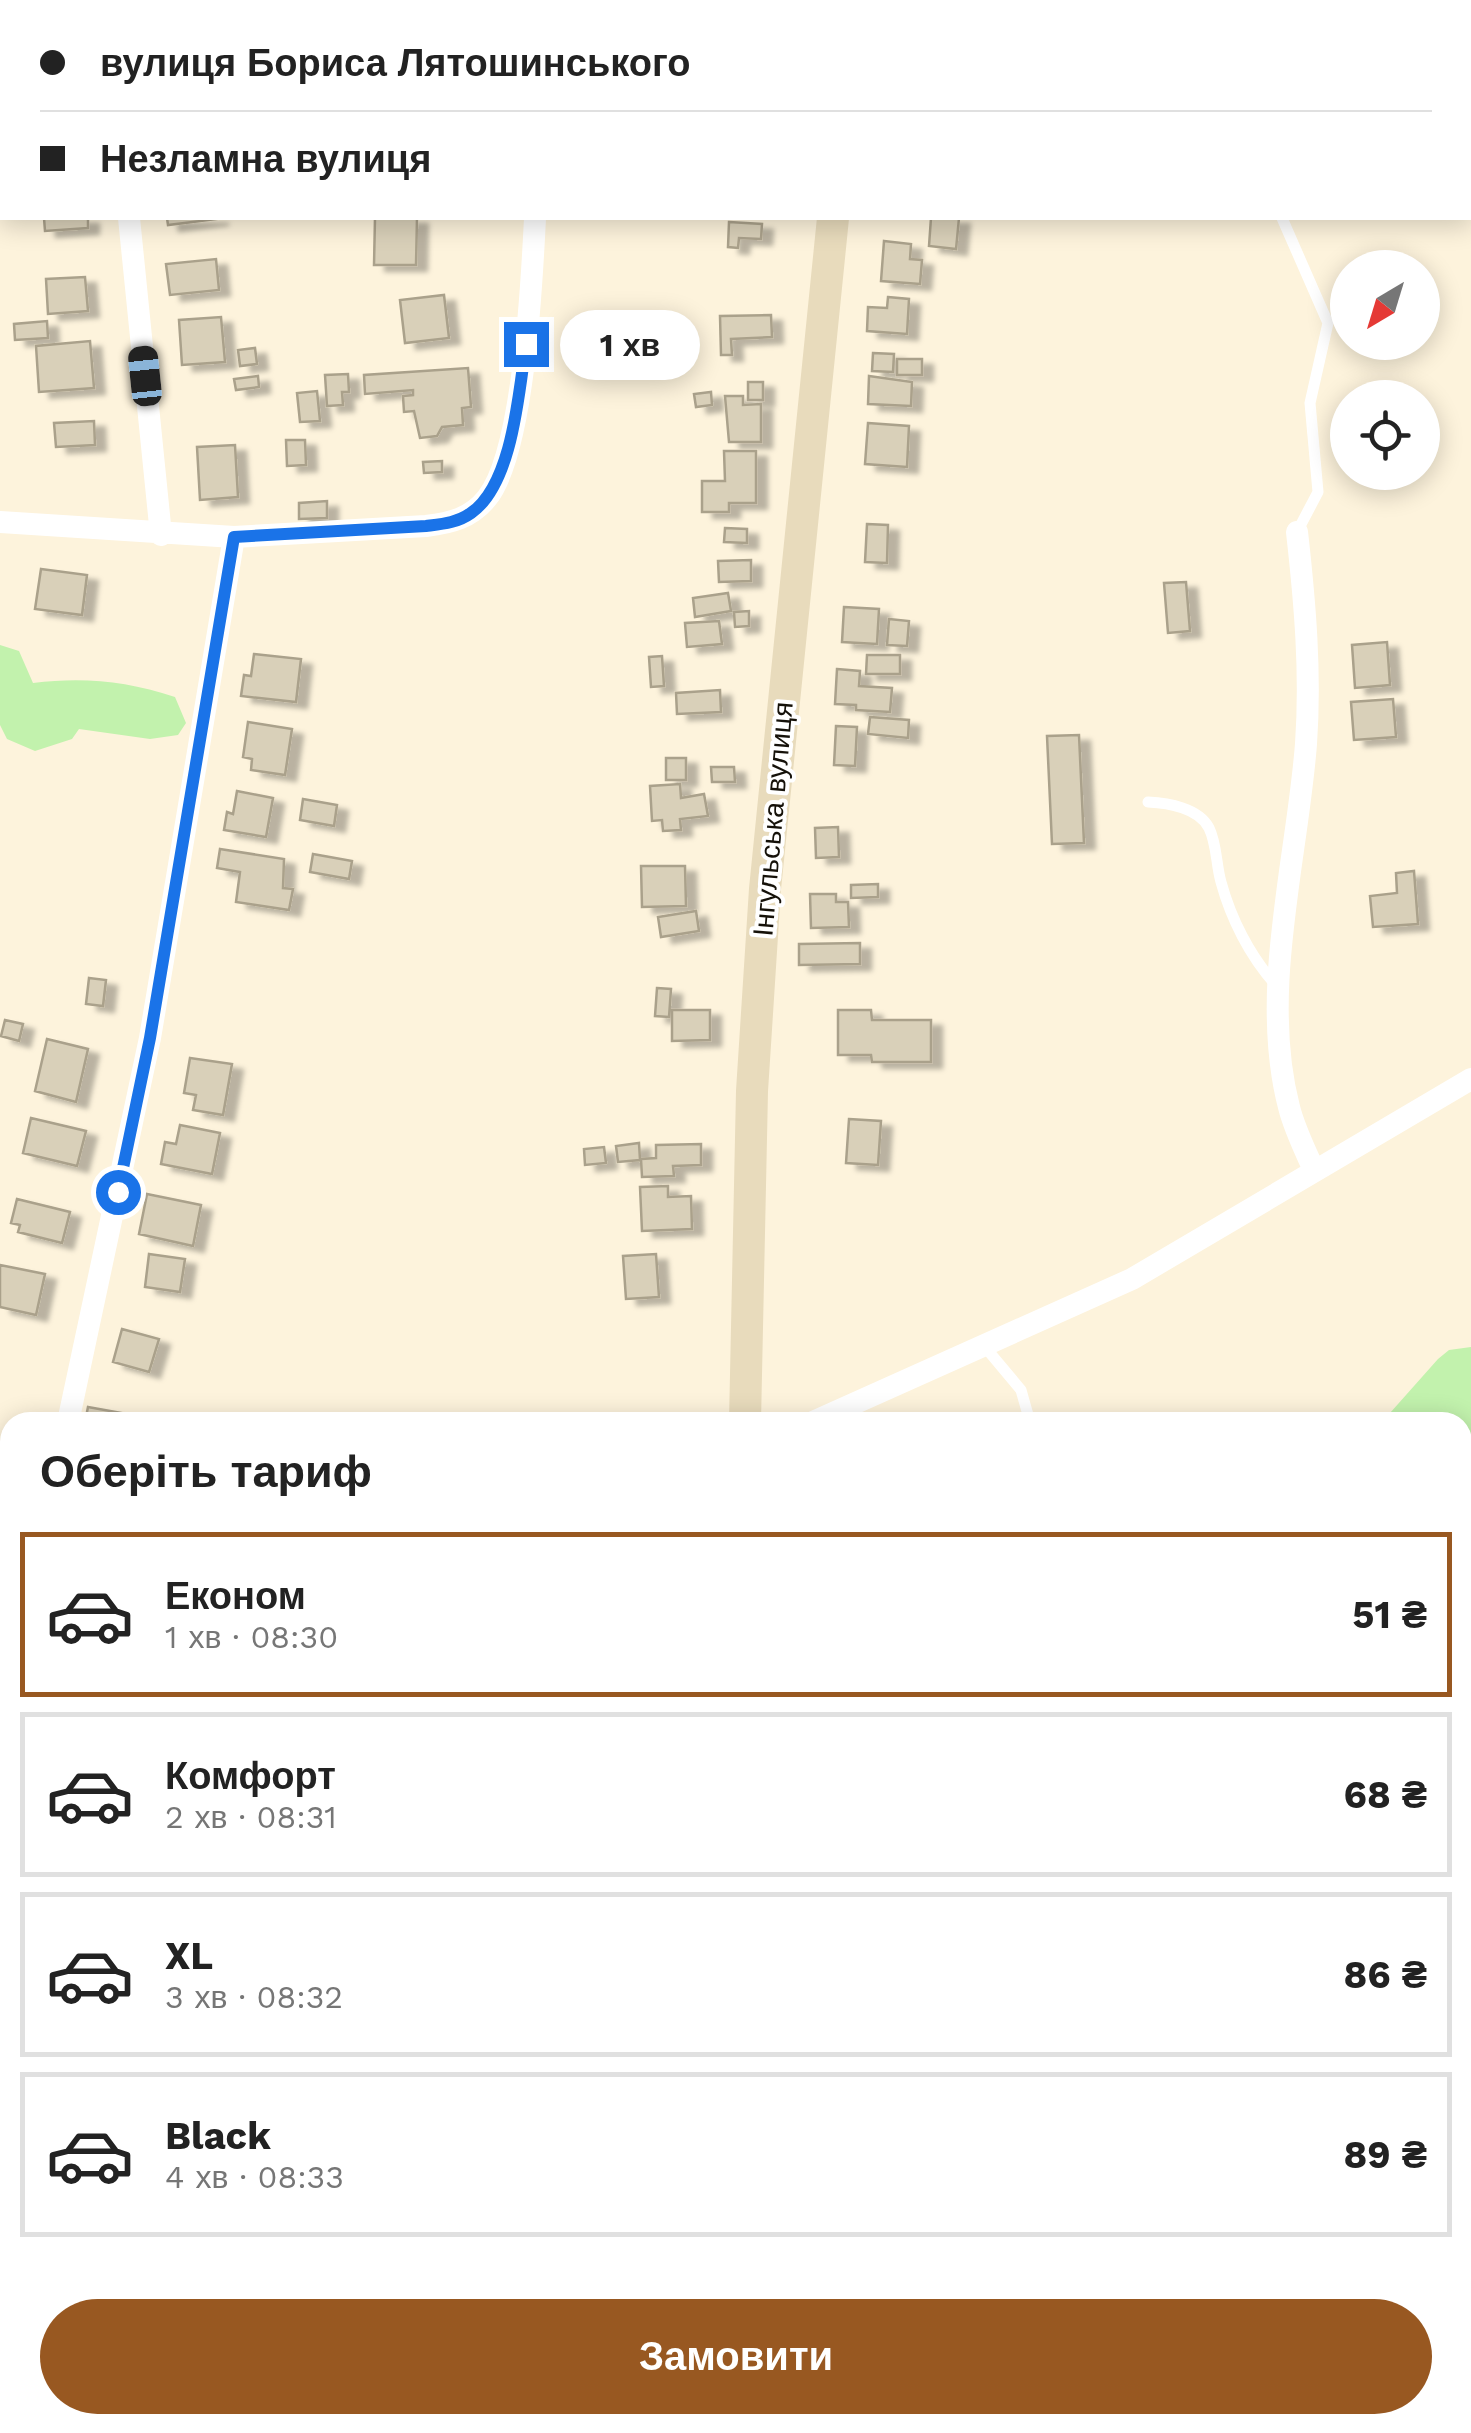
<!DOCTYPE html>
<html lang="uk">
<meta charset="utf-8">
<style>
body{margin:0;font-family:"Work Sans",sans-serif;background:#f2f2f2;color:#222;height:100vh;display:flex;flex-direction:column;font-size:38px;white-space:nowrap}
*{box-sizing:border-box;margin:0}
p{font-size:32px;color:#767676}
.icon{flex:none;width:55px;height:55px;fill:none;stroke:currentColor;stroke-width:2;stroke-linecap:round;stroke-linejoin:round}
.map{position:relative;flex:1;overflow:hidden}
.sheet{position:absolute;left:0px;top:1412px;width:1472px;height:1022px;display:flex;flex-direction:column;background:#fff;border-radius:30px 30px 0 0;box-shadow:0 5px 25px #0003}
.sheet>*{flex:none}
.banner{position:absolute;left:0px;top:0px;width:1472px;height:220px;box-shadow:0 5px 25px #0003;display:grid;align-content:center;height:220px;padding:0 40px;background:#fff}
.needle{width:65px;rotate:218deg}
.fabs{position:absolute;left:1330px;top:250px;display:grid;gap:20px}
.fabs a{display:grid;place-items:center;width:110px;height:110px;border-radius:50%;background:#fff;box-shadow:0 5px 25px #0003;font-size:50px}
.end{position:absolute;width:45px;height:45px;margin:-22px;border:12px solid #1a73e8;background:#fff;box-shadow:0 0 0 5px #fff}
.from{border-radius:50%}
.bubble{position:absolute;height:70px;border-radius:35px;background:#fff;box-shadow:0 5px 25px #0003;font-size:32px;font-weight:700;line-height:70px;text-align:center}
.car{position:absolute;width:30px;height:60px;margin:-30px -15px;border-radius:12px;box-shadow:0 0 8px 2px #0007;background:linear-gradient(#222 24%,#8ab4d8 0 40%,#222 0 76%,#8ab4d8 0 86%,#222 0)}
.banner b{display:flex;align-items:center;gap:35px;height:95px;font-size:38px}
.banner b+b{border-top:2px solid #e0e0e0}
.banner i{width:25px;height:25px;background:#222}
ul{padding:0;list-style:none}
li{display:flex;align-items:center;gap:30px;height:165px;margin:0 20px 15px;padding:0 20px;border:5px solid #e0e0e0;border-radius:0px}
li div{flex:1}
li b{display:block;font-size:38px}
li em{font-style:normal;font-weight:700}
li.active{border-color:#985821}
li>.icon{width:90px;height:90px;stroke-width:1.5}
h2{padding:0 40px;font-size:45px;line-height:120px}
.primary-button{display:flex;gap:20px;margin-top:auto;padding:20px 40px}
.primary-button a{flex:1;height:115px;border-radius:60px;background:#985821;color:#fff;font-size:40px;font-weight:700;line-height:115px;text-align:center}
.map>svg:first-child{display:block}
.built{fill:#f2e6c8}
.green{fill:#c2f2ad}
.building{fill:#d9d0b9;stroke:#aaa18b;stroke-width:2.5;filter:url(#shadow)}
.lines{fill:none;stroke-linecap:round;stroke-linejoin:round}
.lane{stroke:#fff;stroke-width:11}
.street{stroke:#fff;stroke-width:22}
.secondary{stroke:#e8dbbc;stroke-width:32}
.route{stroke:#1a73e8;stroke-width:12}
.labels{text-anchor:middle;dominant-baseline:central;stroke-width:8;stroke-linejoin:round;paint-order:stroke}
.street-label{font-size:28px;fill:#151109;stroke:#fff}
</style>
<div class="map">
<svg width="1471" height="2433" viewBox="0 0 1471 2433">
<defs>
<filter id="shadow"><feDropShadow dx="11" dy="6" stdDeviation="2.5" flood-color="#0004"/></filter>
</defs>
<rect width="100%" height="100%" fill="#fdf3dc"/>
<!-- built -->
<path class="built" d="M1067,2425H1407L1408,2430L1394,2433H1069Z"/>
<!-- green -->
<path class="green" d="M0,645L19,651L33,683C84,677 126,681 175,697L186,723L178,735L150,739L79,729L72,739L35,751L7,739L0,725Z
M1471,1347V2140H1466L1462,2135V1422H1382L1438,1359L1449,1350Z
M929,2425H1046L1047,2433H933Z"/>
<!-- building -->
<path class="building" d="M44,218H88V228L45,231Z
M167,218H217V219L168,225Z
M375,218H417L416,265H374Z
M931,218H959L956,249L929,246Z
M729,222L762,224L761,239L739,238L738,248L728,247Z
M884,241L911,244L910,259L922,260L920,284L881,281Z
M216,259L219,290L170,295L166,264Z
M85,277L88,311L48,314L46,279Z
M444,295L449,338L405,343L400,300Z
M888,297L909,299L907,334L867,331L868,307L887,308Z
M771,315L772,337L731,339L732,355H721L720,316Z
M221,317L225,362L182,365L179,320Z
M47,321L48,338L15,340L14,324Z
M90,341L94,388L39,392L36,346Z
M255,348L257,364L240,366L238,350Z
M873,353L894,354L893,372L872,371Z
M897,359H922V375H897Z
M468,368L471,407L462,408L463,425L442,427L437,436L420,438L414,411L404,412L403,396L413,395V390L365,394L364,375Z
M348,374L349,392H342L343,405L327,406L325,375Z
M258,376L259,387L236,390L234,379Z
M869,376L912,382L911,406L868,404Z
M748,382H763V400H748Z
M317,391L320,421L300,422L297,393Z
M711,392L712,405L696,407L694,394Z
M725,396H743V405L761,404V442H729Z
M94,421L95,445L56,447L54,423Z
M868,423L909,426L907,467L865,464Z
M286,440H305L306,465L287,466Z
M235,445L238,497L200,500L197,447Z
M724,451H756V503H729V512H702V481H725Z
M442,461V472L424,473L423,462Z
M327,501V518L299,519V503Z
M867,524L888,525L887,563L865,562Z
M725,528L747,529V543L724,542Z
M751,560V581L719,582L718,561Z
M41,569L87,575L82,615L35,609Z
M1186,582L1190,631L1168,633L1164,583Z
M728,593L731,611L695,617L693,598Z
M844,607L879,609L877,644L842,642Z
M749,611V626L735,627L734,612Z
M889,619L909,621L907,646L887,645Z
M719,621L722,644L687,647L685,623Z
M1387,642L1390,685L1355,688L1352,645Z
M254,654L301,659L296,702L241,696L244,675L251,676Z
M867,655H900V674H866Z
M662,656L664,686L651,687L649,657Z
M837,669L860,671L859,686L892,688L890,712L856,710V705L835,704Z
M720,690L721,712L677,714L676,693Z
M1393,699L1396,737L1354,740L1351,702Z
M870,717L909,720L908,738L868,734Z
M248,722L292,729L285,775L251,770L252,759L243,757Z
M836,726L857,727L855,766L834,765Z
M1079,735L1084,843L1052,844L1047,736Z
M666,758H686V780H666Z
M711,767H734L735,782H712Z
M680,784L681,798L704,794L708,816L680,819L681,830L663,831L662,820L652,821L650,786Z
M237,791L273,798L266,837L224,830L227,812L233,814Z
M303,799L337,805L334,826L300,820Z
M838,827L839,857L816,858L815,828Z
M220,849L284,859L283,888L293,889L289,910L236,902L240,872L217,868Z
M313,854L352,861L349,879L310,872Z
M641,866H685L686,906L642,907Z
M1414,871L1418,924L1373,927L1370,896L1397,893L1396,873Z
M878,884V897L851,898V885Z
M810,894H836V902H848L849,927L811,928Z
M696,911L699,931L661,937L658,917Z
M860,943V964L799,965V944Z
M89,978L106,980L103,1006L86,1004Z
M657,988L671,989L669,1017L655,1016Z
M672,1010H710V1040L672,1041Z
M838,1010H871L872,1020H931V1062H872L871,1055H838Z
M5,1020L23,1024L19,1041L1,1036Z
M47,1039L88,1049L76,1102L35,1091Z
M190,1058L232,1064L223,1115L193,1110L196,1095L184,1093Z
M31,1118L86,1131L77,1166L23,1153Z
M849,1119L881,1121L878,1165L846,1163Z
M180,1125L220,1133L212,1174L161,1164L165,1142L176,1144Z
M639,1143L640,1160L618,1162L616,1146Z
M701,1144V1165L673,1166L674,1176L642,1177L641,1159L656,1158V1145Z
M604,1147L606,1163L585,1165L584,1149Z
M668,1186V1197L691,1196L692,1229L642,1231L640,1187Z
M147,1194L201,1205L193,1246L139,1234Z
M17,1199L70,1212L62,1243L18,1232L20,1225L11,1223Z
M149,1254L185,1259L180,1292L145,1287Z
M656,1254L659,1297L626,1299L623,1256Z
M0,1265L45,1274L36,1315L0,1307Z
M122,1329L159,1339L149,1372L113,1362Z
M88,1407L127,1414L126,1422H85Z
M524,1415L550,1416V1422H524Z
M633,1415L677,1416L676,1422H633Z
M0,1452L9,1454L3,1485L0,1484Z
M6,2000L10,2008V2061L0,2067V2004Z
M1067,2425H1130L1131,2433H1069Z
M1363,2425H1401L1402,2430L1365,2433Z"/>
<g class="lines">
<!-- lane -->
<path class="lane" d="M1282,218L1328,323L1310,403L1318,492L1297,532
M1148,802C1168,803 1199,808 1209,828C1217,844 1216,865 1221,882C1231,919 1250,956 1275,984
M985,1347L1021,1390L1030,1422
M604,2433L607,2425"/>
<!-- street -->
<path class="street" d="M110,0V2
M559,2L560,0
M875,2V0
M129,218L161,535
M0,522L234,537L426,526C451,523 471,518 487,498C524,452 532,279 535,218
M1297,532C1305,603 1311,673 1306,744C1297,861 1259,992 1289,1107C1294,1128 1305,1150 1314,1170
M68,1422L150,1038L234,537
M813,1422L1132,1279L1471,1079
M0,1531L10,1532
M0,1926L10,1920
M0,2169L10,2185
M152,2425L157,2433"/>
<!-- secondary -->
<path class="secondary" d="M748,0L751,2
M745,1422L752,1091L765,889L833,218
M828,2425L830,2433"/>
</g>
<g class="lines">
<!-- route -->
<path class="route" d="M118,1192L150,1038L234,537L426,526C442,524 457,523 471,513C513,484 519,390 526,344"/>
</g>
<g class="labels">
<!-- street labels -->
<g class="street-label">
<text transform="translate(773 819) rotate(-85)">Інгульська вулиця</text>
</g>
</g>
</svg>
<div class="fabs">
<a><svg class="needle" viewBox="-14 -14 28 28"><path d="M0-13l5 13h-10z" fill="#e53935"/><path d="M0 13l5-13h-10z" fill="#767676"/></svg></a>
<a><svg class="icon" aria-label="locate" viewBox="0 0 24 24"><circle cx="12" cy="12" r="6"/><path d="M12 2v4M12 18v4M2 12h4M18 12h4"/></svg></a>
</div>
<i class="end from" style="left:118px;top:1192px"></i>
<i class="end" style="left:526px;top:344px"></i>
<div class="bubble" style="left:560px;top:310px;width:140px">1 хв</div>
<i class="car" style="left:145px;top:376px;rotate:354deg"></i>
<div class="banner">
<b><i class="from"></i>вулиця Бориса Лятошинського</b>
<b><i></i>Незламна вулиця</b>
</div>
<section class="sheet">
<h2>Оберіть тариф</h2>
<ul>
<li class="active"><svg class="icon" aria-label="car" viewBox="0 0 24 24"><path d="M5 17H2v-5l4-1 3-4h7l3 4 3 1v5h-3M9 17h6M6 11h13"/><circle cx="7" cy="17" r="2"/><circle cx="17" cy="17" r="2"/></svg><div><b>Економ</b><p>1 хв · 08:30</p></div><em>51 ₴</em></li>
<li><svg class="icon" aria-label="car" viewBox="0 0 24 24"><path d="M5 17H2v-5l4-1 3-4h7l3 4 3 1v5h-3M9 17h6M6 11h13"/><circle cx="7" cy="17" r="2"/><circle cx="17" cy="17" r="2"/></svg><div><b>Комфорт</b><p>2 хв · 08:31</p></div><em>68 ₴</em></li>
<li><svg class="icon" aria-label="car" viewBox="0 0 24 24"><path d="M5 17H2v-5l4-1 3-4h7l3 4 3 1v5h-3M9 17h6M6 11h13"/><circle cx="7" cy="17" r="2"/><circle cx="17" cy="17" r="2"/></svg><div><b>XL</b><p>3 хв · 08:32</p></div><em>86 ₴</em></li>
<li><svg class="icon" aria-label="car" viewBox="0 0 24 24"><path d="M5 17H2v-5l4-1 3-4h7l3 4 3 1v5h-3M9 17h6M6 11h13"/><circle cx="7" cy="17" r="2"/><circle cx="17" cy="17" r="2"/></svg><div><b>Black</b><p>4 хв · 08:33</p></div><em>89 ₴</em></li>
</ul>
<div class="primary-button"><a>Замовити</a></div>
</section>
</div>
